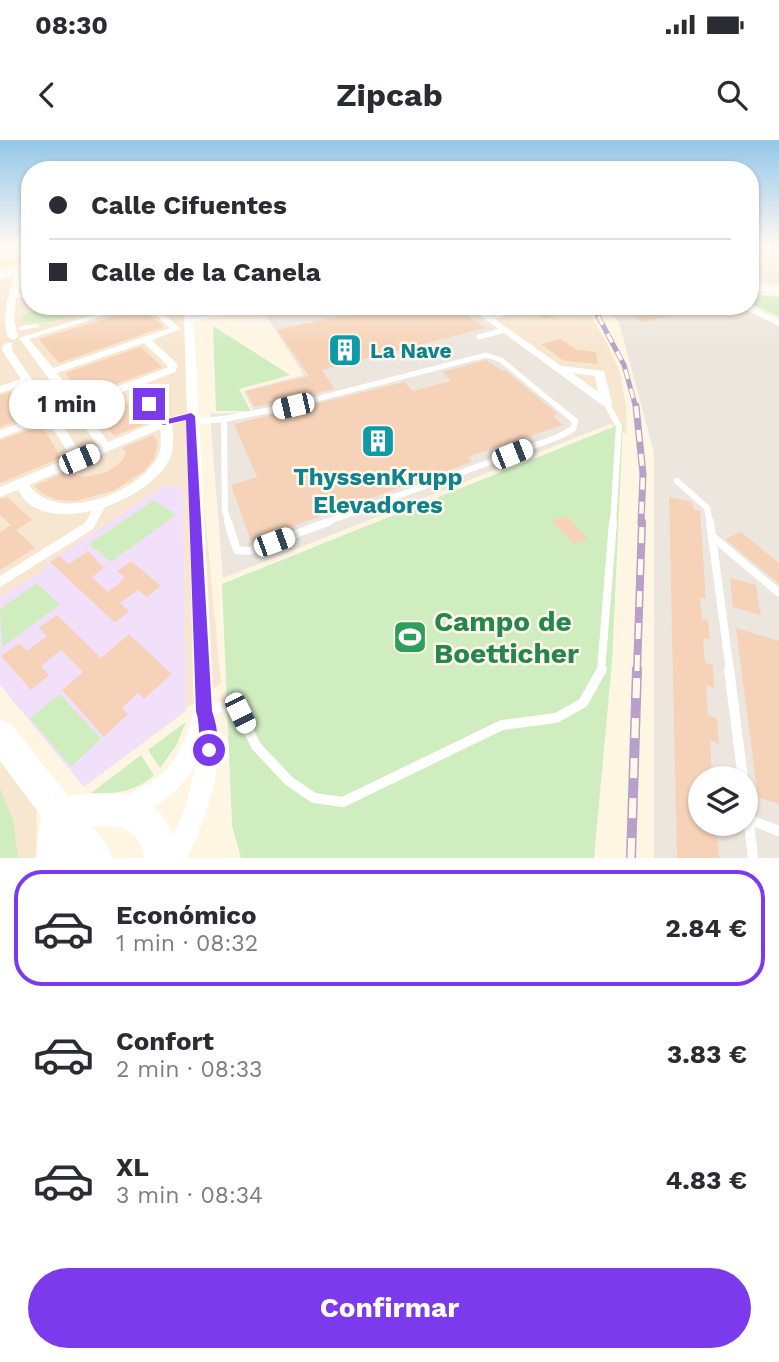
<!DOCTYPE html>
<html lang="es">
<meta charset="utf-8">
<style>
body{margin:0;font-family:"Work Sans",sans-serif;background:#f7f7f7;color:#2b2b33;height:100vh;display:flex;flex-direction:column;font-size:26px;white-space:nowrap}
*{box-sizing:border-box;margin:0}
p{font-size:23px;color:#7c7c81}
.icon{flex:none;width:38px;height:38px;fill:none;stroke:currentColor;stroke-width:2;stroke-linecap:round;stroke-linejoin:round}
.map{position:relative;height:718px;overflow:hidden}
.drawer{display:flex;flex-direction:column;background:#fff;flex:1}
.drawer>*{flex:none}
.hud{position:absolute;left:21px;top:21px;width:738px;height:154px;border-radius:28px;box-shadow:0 2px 5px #0004;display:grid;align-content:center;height:154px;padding:0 28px;background:#fff}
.controls{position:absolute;left:688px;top:626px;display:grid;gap:14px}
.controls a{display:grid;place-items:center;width:70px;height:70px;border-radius:50%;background:#fff;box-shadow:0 2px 5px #0004;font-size:35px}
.end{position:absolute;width:32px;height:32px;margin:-16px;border:9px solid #7c3aed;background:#fff;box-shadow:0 0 0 4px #fff}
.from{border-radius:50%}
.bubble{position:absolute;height:49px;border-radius:24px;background:#fff;box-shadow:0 2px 5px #0004;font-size:23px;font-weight:700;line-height:49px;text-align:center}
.car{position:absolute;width:21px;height:42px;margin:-21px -10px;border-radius:9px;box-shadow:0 0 5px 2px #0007;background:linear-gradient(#fff 24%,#345 0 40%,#fff 0 76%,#345 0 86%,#fff 0)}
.hud b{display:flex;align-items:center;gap:24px;height:66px;font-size:26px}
.hud b+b{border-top:2px solid #e1e1e2}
.hud i{width:18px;height:18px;background:#2b2b33}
ul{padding:12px 0 0;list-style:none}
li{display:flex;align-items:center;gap:21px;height:116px;margin:0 14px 10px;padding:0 14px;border:4px solid transparent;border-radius:28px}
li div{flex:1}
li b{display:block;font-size:26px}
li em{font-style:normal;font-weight:700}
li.on{border-color:#7c3aed}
li>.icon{width:63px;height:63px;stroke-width:1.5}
.cta{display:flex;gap:14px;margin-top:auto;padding:14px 28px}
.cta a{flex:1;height:80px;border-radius:42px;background:#7c3aed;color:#fff;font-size:28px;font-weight:700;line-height:80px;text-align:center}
.status{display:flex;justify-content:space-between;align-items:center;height:49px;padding:0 35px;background:#fff;direction:ltr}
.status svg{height:19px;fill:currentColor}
header{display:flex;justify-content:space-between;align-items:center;height:91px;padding:0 28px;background:#fff;font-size:32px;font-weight:700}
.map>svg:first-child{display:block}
.residential{fill:#f7e7d1}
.industrial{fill:#ede6de;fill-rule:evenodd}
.education{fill:#f2e0fb}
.green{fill:#d0edc0}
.building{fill:#f6d3b8}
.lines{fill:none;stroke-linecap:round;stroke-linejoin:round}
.service-far4{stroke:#fff;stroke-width:4.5}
.service-far3{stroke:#fff;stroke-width:5}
.service-far2{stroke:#fff;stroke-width:6}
.service-far1{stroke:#fff;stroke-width:8}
.service{stroke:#fff;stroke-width:10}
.pedestrian{fill:#fff;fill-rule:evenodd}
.minor{fill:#fff;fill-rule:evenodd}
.tertiary{fill:#fff;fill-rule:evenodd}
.secondary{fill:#fff;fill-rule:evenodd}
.primary{fill:#fd9;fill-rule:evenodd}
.rail-far4-casing{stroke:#b8a0c9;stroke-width:4.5}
.rail-far3-casing{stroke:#b8a0c9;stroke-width:5}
.rail-far2-casing{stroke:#b8a0c9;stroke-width:7}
.rail-far1-casing{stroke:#b8a0c9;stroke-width:8}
.rail-casing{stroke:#b8a0c9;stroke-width:10}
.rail-far4{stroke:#fff8eb;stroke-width:2.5;stroke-dasharray:8;stroke-linecap:butt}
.rail-far3{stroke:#fff8eb;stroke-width:3.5;stroke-dasharray:10;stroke-linecap:butt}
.rail-far2{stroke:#fff8eb;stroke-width:4.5;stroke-dasharray:12;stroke-linecap:butt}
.rail-far1{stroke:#fff8eb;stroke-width:5;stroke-dasharray:16;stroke-linecap:butt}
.rail{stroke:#fff8eb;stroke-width:7;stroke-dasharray:20;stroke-linecap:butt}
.route{fill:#7c3aed}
.labels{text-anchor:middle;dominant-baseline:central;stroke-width:5;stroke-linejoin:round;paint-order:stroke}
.far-culture-label{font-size:21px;font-weight:bold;fill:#0d838f;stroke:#fff8eb;text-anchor:start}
.culture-label{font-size:24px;font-weight:bold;fill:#0d838f;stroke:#fff8eb}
.near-leisure-label{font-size:28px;font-weight:bold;fill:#27864d;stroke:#fff8eb;text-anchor:start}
</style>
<div class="status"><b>08:30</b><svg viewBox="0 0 49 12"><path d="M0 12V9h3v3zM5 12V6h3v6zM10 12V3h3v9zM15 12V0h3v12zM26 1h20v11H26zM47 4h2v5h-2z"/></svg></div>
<header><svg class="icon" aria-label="back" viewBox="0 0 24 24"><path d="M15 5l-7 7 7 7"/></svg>Zipcab<svg class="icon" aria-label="search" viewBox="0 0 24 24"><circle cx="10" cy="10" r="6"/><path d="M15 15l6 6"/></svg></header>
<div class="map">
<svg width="779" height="718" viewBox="0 0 779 718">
<rect width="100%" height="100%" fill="#fef5e3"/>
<!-- residential -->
<path class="residential" d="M30,131V166H192L193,249L221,543L84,643L0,537V136Z
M461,166H585L609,207L620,233L626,267L627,294L610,284L607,268L543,221Z
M0,615L37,664L36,718H0Z"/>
<!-- industrial -->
<path class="industrial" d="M751,106H779V145L751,140Z
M260,166H461L543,221L607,268L610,284L223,438L210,274L254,272L243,251L304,235Z
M603,166H738L779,186V718H654V313L619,182ZM700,639H746V684H700Z"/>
<!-- education -->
<path class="education" d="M164,346L183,347L186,571L84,647L0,545V457L41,432L46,429L43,426Z"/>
<!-- green -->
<path class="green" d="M751,154L779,157V177L751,164Z
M48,166H106L51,182H22L23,175Z
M213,186L290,235L239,249L251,271H216Z
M623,283L612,522L594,718H241L232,685L222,444Z
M154,360L176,375L111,422L89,404Z
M37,443L60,465L2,507L0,469Z
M60,554L101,599L71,627L30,578Z
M186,582L176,606L160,628L148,610Z
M141,615L154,635C135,652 116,654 91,653Z
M0,648L13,680L18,718H0Z"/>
<!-- building -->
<path class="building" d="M385,166H456L485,188L322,230L335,249L254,267L246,251L309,236L277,190Z
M549,166H576L577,170L543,179L531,171Z
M643,166H692L693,170L644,182L625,171Z
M141,168L164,187L59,223L39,199Z
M561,199L577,210L596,212L598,224L564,221L541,204Z
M141,207L162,227L83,256L65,233Z
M486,220L502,231L505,230L553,270L558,274L553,276L563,285L468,317L472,322L251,401L231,345L257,337L234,284L404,242L413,251L451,241L442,232Z
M19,250L35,274L0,287V255Z
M120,255L144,284L114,296L91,267Z
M42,286L61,318L0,343V300Z
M153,295L158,303L154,319L144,331L113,351L75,361L58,360L43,354L34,346L70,330L75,335L85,337L107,332L123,320L126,313L122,308Z
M7,357L32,380L16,390L35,408L0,430V392L11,385L0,375V359Z
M669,357L692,362L694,370L700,371L706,459L700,457L702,479L708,480L710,500L703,498L705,523L713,525L714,548L706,545L708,576L717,578L719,604L710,600L712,639H700V684H716L719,718H677Z
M566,376L588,399L574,404L552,381Z
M741,392L779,423V444L725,399Z
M88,411L104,428L92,437L108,452L125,438L117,431L131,421L161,446L147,457L138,450L120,463L129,471L115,483L50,422L59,416L69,424Z
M730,438L756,445L761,475L733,467Z
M57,475L101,518L129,494L172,534L144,559L138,553L122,568L128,574L104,597L62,550L83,532L61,510L41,526L49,535L31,550L1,516L19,503L27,511L47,496L39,488Z
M736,488L779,501V664L758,657Z"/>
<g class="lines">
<!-- service-far4 -->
<path class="service-far4" d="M0,115L19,116
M744,166L768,178"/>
<!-- service-far3 -->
<path class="service-far3" d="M765,176L779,183
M479,197L505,190
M606,263L609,268
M282,268L486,215L501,220L559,268"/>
<!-- service-far2 -->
<path class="service-far2" d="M608,266L619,286L613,383
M224,279L225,372L229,383
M224,279L291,266
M192,282L224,279
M677,341L707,368L710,383
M324,383L558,297L573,289L575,281L557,266"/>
<!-- service-far1 -->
<path class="service-far1" d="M228,382L237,410L249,411L328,382
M710,382L730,531
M713,397L779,453
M601,531L613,382"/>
<!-- service -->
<path class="service" d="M729,529L743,639
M205,571L231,565L240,573L256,606L289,641L314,658L343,662L502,585L556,578L583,563L602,529
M746,656L753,718
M748,679L779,691"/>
<!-- pedestrian -->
<path class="pedestrian" d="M37,184L40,186L39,187L21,190L18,188L21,186Z
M102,359L107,363L93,389L0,447V436L85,383L98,360Z"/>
<!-- minor -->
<path class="minor" d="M19,106H26V114L30,121L18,153L30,152V157L16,158L14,180L18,197L13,200L8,197C0,173 11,141 23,119L18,115Z
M121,166H135L29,199L53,228L170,188L146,166H155L181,189L152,200L178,225L175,232L139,246L169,278L187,273L184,180L187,166H195L194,176L239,166H256L194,182L214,571C226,622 209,672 187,718H163L186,666L197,620C183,651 156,669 126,681L118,678L115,670C122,653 148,647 162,634C180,618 187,593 194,571L187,281L172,284C173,296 175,311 168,322C147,359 65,392 28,363C24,360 21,354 18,350L0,357V347L71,317L48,281L0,298V290L44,274L25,245L0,253V246L21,239L2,210L4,204L12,202V210L81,313L98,306L19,198ZM144,203L168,226L167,228L78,261L57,233ZM130,249L158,281L108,302L83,267ZM160,289C161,299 162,311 156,320C135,354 56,384 29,345Z
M467,166H477L489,175L522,166H537L495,179L561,226L604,231L612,263L610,265H602ZM572,233L595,236L598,252Z"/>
<!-- tertiary -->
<path class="tertiary" d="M30,128V134L0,139V133Z
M751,143L779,148V154L751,149Z"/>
<!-- secondary -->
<path class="secondary" d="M0,580L11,584L68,656C126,650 165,650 180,718H144C138,686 120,685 93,687L107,705L112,718H36L41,676L0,621Z"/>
<!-- primary -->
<path class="primary" d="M30,115V123L0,127V119Z"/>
<!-- rail-far4 casing -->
<g class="rail-far4-casing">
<path id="rail-far4" d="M591,166L599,178"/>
</g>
<!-- rail-far3 casing -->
<g class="rail-far3-casing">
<path id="rail-far3" d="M598,176L624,225L636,268"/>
</g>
<!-- rail-far2 casing -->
<g class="rail-far2-casing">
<path id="rail-far2" d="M636,266L643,334L641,383"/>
</g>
<!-- rail-far1 casing -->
<g class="rail-far1-casing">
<path id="rail-far1" d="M637,531L642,382"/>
</g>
<!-- rail casing -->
<g class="rail-casing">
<path id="rail" d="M631,718L637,529"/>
</g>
<!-- rail-far4 -->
<use href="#rail-far4" class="rail-far4"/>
<!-- rail-far3 -->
<use href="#rail-far3" class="rail-far3"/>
<!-- rail-far2 -->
<use href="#rail-far2" class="rail-far2"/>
<!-- rail-far1 -->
<use href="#rail-far1" class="rail-far1"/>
<!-- rail -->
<use href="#rail" class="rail"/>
</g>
<!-- sky -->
<linearGradient id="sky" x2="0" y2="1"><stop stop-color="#93c6e9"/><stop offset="0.51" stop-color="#fffaf2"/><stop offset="1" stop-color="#fffaf2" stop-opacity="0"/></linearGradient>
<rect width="779" height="207" fill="url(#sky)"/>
<!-- route -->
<path class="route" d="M149,261L168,279L191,273L195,276L212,571C217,585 220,602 215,616L209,619L203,616C197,602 201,586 196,571L186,280L163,285L145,264Z"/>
<!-- icons -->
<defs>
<g id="building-square" transform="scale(1.75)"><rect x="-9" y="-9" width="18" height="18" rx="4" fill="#0f9aa8" stroke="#fff8eb"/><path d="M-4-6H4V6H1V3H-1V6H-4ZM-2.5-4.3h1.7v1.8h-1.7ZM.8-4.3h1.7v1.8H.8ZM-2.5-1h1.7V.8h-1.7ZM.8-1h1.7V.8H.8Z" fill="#fff"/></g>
<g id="stadium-square" transform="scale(1.75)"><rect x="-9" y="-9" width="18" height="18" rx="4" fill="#2e9e5b" stroke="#fff8eb"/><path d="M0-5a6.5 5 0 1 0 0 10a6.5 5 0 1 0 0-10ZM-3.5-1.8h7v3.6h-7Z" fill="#fff"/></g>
</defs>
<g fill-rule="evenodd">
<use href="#building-square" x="345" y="210"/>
<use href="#building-square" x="378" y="301"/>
<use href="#stadium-square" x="410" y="497"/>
</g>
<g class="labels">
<!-- far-culture labels -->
<g class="far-culture-label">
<text x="370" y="210">La Nave</text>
</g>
<!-- culture labels -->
<g class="culture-label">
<text x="378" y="337">ThyssenKrupp<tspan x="378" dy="28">Elevadores</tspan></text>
</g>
<!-- near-leisure labels -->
<g class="near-leisure-label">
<text x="434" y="481">Campo de<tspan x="434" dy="32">Boetticher</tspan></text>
</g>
</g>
</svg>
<div class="controls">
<a><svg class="icon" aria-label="layers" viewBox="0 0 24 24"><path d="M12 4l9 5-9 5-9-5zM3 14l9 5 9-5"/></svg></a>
</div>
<i class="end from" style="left:209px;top:610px"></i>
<i class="end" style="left:149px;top:264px"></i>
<div class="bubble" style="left:9px;top:240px;width:116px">1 min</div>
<i class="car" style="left:293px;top:266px;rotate:257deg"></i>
<i class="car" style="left:512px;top:314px;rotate:68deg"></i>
<i class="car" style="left:79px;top:319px;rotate:67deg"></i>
<i class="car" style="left:274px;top:402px;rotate:70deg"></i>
<i class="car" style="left:240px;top:573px;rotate:154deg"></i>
<div class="hud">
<b><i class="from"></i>Calle Cifuentes</b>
<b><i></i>Calle de la Canela</b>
</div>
</div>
<section class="drawer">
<ul>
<li class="on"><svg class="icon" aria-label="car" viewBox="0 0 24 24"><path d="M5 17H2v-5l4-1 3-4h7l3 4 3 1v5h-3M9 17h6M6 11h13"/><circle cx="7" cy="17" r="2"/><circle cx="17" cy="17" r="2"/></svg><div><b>Económico</b><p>1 min · 08:32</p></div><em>2.84 €</em></li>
<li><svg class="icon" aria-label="car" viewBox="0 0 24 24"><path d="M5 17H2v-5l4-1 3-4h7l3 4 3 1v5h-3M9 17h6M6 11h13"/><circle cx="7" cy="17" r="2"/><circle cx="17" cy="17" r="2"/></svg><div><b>Confort</b><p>2 min · 08:33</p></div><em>3.83 €</em></li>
<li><svg class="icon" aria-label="car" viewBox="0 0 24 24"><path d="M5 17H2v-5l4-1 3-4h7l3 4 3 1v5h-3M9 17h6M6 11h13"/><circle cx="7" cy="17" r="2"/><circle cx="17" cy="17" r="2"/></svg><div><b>XL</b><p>3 min · 08:34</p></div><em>4.83 €</em></li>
</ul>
<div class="cta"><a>Confirmar</a></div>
</section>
